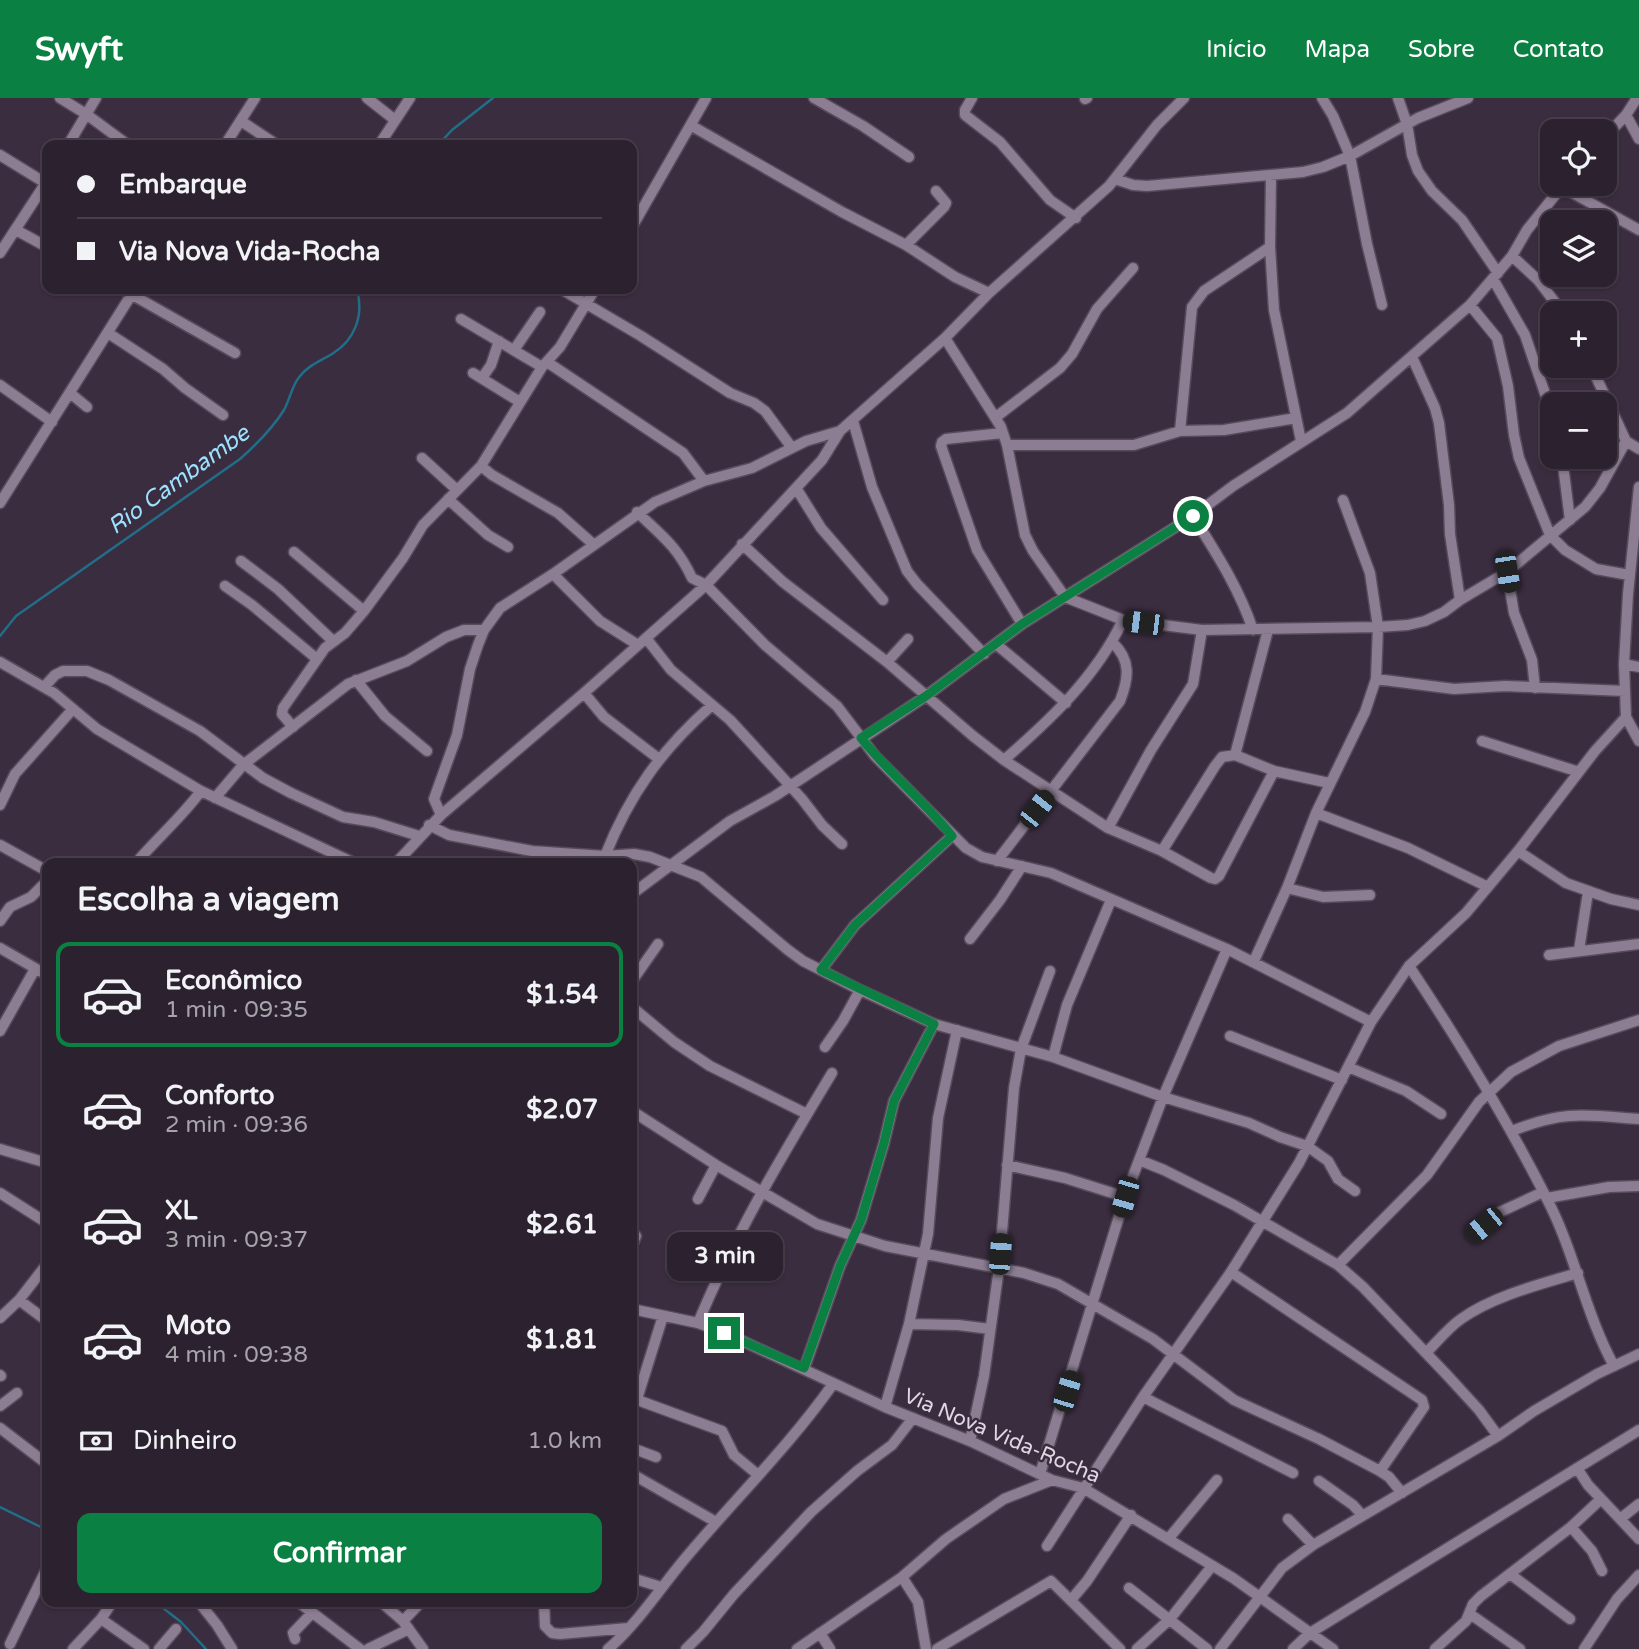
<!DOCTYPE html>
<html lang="pt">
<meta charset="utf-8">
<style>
body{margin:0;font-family:"Varela Round",sans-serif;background:#382f3b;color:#f1f3f6;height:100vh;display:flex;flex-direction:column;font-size:26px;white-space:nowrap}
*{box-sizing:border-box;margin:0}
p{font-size:23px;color:#a6a4aa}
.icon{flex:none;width:38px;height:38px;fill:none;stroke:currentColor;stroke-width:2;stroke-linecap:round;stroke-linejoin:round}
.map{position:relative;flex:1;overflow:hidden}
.drawer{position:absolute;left:42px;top:760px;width:595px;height:749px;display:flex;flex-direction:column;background:#2c222f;border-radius:14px;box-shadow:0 2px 5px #0004,0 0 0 2px #483f4b}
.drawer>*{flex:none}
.top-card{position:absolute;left:42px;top:42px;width:595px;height:154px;border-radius:14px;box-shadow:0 2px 5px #0004,0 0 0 2px #483f4b;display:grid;align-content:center;height:154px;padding:0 35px;background:#2c222f}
.fabs{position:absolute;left:1540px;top:21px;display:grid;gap:14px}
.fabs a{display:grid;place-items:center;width:77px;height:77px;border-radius:14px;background:#2c222f;box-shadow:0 2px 5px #0004,0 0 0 2px #483f4b;font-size:35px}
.end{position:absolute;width:32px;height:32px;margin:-16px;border:9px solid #0b8043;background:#fff;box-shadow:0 0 0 4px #fff}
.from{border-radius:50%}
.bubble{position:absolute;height:49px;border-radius:14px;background:#2c222f;box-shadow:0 2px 5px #0004,0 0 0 2px #483f4b;font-size:23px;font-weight:700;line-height:49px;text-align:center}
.car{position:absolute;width:21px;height:42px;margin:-21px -10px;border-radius:9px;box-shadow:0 0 5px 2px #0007;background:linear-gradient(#222 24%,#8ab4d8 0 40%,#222 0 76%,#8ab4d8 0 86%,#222 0)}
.top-card b{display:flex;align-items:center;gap:24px;height:66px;font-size:26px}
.top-card b+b{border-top:2px solid #483f4b}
.top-card i{width:18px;height:18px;background:#f1f3f6}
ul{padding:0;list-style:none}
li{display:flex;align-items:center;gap:21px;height:105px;margin:0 14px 10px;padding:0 21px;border:4px solid transparent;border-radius:14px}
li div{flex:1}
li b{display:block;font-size:26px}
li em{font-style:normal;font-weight:700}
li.active{border-color:#0b8043}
li>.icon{width:63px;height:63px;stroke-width:1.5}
h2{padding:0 35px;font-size:32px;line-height:84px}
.pay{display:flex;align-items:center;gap:18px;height:77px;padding:0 35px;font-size:26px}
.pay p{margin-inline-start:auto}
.action{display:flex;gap:14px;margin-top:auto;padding:14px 35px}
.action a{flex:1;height:80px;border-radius:14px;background:#0b8043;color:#fff;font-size:28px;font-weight:700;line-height:80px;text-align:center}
header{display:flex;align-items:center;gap:42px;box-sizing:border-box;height:98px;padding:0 35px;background:#0b8043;color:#fff}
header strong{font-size:33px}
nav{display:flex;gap:38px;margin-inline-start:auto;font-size:24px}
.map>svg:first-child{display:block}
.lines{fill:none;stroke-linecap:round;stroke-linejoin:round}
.stream{stroke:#226e89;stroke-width:2.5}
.minor-casing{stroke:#564b5b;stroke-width:13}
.minor{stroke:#8c7d92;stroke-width:10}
.route{stroke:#0b8043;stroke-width:9}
.labels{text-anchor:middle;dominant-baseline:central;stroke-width:5;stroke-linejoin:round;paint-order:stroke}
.street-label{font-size:21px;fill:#e0d7e3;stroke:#3a2d3f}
.water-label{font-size:23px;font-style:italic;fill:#9ce1ff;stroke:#3a2d3f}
</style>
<header>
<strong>Swyft</strong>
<nav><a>Início</a><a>Mapa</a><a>Sobre</a><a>Contato</a></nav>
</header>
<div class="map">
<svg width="1639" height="1551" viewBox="0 0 1639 1551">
<rect width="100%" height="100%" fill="#3a2d3f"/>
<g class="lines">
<!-- stream -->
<path class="stream" d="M438,47L452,32L493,0
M0,538L16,518L240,361C257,346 272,331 284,312C290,301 292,287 300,278C309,267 320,263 332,256C355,242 364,218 357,191
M0,1409L47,1432
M154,1503L181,1524L206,1551"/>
<!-- minor casing -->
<g class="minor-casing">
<path id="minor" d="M60,0L86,16L128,47
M367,0L395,22
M814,0L863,28L909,59
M972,0L965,12V17L1000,44L1050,102L1076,120
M1322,0L1333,18L1350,58L1367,146L1382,207
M1398,0L1407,26L1412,57L1418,73L1432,93L1462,122L1498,175
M1085,1L1087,0
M1626,17L1639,41
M241,23L277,47
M692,28L842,114L906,147L955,179L989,195
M1605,39L1626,17L1637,0
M68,47L96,0
M225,47L255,0
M379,47L410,0
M0,57L47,86
M1271,77L1270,149L1274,212L1301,343
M1115,81L1133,87L1147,88L1303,74L1323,69L1350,58L1418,20L1468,0
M1562,89L1639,132
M632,129L706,0
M16,132L47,149
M906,147L944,109L946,105L936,93
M0,155L47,83
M1512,158L1538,182L1563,215
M1493,181L1525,237L1552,316
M122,191L235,255
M561,191L641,238L730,295L754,305L765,313L792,350
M1470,207L1497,240L1508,288L1514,337L1519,360L1550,437L1565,452L1596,471L1629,477
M461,221L542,269
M108,235L163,271L185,290L223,317
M945,240L1001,329L1007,347L1025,437L1033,453L1065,499L1123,522L1202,532L1378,529L1408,527L1425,523L1444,514L1460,502L1507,474L1585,409L1600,390L1626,343L1639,351
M514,252L540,214
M1412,259L1435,310L1439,325L1449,407L1450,436L1460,502
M547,264L683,355L704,383
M1591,268L1626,343
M473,275L520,304
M482,280L491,267L499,243
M0,287L52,324
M70,295L87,309
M996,319L1060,270L1072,256L1097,211L1133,170
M853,323L872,389L907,473L917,486L984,556
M1180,333L1192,209L1204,193L1270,149
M1003,335L946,341L942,344L941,348L977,452L1022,526
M1007,347H1134L1180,333L1224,332L1296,320
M1562,359L1570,422
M422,360L457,392
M481,368L492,377L558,415L593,446
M1639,389L1628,496L1624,566L1626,619L1639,643
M796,390L821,430L883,502
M448,401L488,437L508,449
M0,405L135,191
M637,414C662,438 677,448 692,480L706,487L765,547L837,608L875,658L966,750L982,759L1051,775L1227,851L1371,924
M1193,418C1216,455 1239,490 1253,532
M742,446L783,484L887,564L973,638L1004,662L1108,730L1162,753L1211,780L1215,781L1219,778L1274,673
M294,454L364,513
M241,463L278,491L333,543
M1507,474L1514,515L1532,562L1535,590
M553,476L600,523L638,547
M225,488L252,507L317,561
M646,540L671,572L730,622L753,647L802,701L822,727L842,746
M996,546L1066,605
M0,564L54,595L97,631L201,693L354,765
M887,564L908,541
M1624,566L1639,569
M1376,581L1454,591L1505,588L1625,593
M356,582L385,618L427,653
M44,589L55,577L63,573H87L109,582L200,633L263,680L291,695L343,719L374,724L419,738
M584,595L604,619L659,661
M293,629L282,616L283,610L325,550L345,535L364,513L403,460L423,427L481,368L542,269L560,249L595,191
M1482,643L1579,674
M1235,657L1268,532
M1004,662C1051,621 1096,579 1123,522
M215,700L243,667L348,586L407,563L446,539L464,532H484
M0,707L15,676L72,612
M1316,715L1408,750L1488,789
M441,717L434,701L457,637L470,571L478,547L484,532L500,510L553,476L655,404L704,383L752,370L806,343L840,333
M429,727L449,737L532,753L605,758L634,756L650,759L701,779L788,852L803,863L860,892L934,926L1053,959L1163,999L1249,1025L1280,1039L1307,1048L1328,1063L1338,1081L1355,1093
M1108,730L1151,652L1193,586L1202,532
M0,747L47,773
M1162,753L1215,668L1222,659L1235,657L1274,673L1329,685
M1518,753L1566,785L1611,801L1639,807
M605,758C629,697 662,651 711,608
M997,763L1120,603C1129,580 1131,562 1113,545
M136,765C157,740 181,720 201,693
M396,765L441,717L584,595L706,487L822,362L840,333L945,240L989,195L1109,88L1157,27L1184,0
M1287,790L1323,799L1370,797
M632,796L730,723L775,698L875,632L926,598L1022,526L1193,418L1233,388L1347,315L1470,207L1512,158L1527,132L1564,86
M0,823L10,809L31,799L47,783
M970,841L1000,802L1022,768
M0,850L47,877
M1579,852L1588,794
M1549,857L1639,846
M1254,863L1287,790L1316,715L1365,614L1376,581L1378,529L1370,475L1343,402
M1409,868C1459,943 1506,1020 1547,1101C1575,1155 1585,1215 1614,1268
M821,872L855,827L952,738
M632,883L658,846
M632,909L674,944L710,968L807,1016
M0,933L35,871
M1230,938L1342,982
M825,949L843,923L860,892
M1053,959L1067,907L1111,802
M1348,969L1406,993L1441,1016
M632,1013L716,1067L817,1126L885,1148L1024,1175L1058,1186L1153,1241L1234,1302L1319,1341L1380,1373L1389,1379L1402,1395
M1512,1033C1564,1012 1586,1017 1639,1021
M0,1051L47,1065
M1139,1062L1164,1072L1234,1107L1338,1167L1363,1189L1447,1277L1479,1312L1498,1338
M1007,1067L1065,1080L1125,1099
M0,1095L47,1125
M1547,1100L1609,1089L1639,1088
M698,1101L716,1067
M632,1133L636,1138L632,1148
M1473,1136L1500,1114L1543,1094
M1338,1167L1427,1077L1479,1004L1511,974L1559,948L1639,922
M1231,1174L1422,1302L1424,1309L1380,1373
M19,1202L47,1223
M632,1211L698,1225L725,1235L885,1309L970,1343L1052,1382L1083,1390L1233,1480L1333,1551
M0,1220L19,1202L47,1166
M698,1225C734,1138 783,1056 832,975
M909,1226L958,1227L990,1231
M1426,1255C1437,1244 1448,1230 1461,1221C1493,1198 1541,1186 1578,1175
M804,1271L840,1168L861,1122L884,1045L894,1003L934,926
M0,1277L1,1278
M1143,1299L1293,1375
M632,1300L722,1333L734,1357L757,1376
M637,1301L663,1218
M0,1308L17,1295
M885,1309L909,1226L928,1136L938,1020L957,932
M0,1330L47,1366
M970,1343L984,1278L999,1170L1014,990L1021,951L1050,873
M632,1350L656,1359
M1577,1370L1588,1387L1639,1441
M632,1376L716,1424
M1040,1376L1125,1099L1163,999L1227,851
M1319,1383L1353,1407L1362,1417
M1288,1421L1313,1447
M1620,1421L1639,1406
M1571,1429L1592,1453L1602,1473
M1169,1440L1217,1382
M1047,1448L1143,1299L1231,1174L1299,1065L1371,924L1409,868L1466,815L1518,753L1595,653L1626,619
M1510,1476L1570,1521
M902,1479L918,1504L926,1551
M632,1480L661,1489
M1129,1490L1207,1551
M1071,1502L1087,1483L1131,1417
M198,1503L217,1527L232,1551
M297,1503L360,1551
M380,1503L403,1523L423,1551
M544,1503L545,1528L552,1535L560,1536L628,1530
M1470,1516L1520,1551
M101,1521L144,1551
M403,1523L422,1503
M820,1535L830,1551
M295,1541L293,1535L312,1515
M10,1546L47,1470
M73,1551L101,1521L113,1503
M159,1551L176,1531
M368,1551L409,1531
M608,1551C636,1528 663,1486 688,1457C736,1400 790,1347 833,1286
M686,1551L703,1534L734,1496L811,1414L857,1373L892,1347L913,1320
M797,1551L902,1479L946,1441L1004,1401L1052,1382
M937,1551L1051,1483L1120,1551
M1137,1551L1170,1521L1212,1468
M1220,1551L1282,1470L1313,1447L1498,1338L1534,1313L1597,1276L1639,1256
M1293,1551L1310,1535L1639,1332
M1435,1551L1466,1523L1473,1506L1481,1498L1571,1429L1601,1401
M1584,1551L1617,1501L1639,1477"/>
</g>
<!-- minor -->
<use href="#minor" class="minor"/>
</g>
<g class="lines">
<!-- route -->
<path class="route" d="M724,1235L804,1270L840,1168L861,1122L884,1045L894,1003L934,926L821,872L855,827L952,738C924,703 889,675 861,640L926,598L1022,526L1193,418"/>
</g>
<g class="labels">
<!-- street labels -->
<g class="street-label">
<text transform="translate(1002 1338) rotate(23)">Via Nova Vida-Rocha</text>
</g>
<!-- water labels -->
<g class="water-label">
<text transform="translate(179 382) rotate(-36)">Rio Cambambe</text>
</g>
</g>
</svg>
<div class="fabs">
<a><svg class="icon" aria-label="locate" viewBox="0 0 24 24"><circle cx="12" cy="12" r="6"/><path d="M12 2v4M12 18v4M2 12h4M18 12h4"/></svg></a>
<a><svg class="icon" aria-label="layers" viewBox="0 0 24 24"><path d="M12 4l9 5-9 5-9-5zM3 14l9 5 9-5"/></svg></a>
<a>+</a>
<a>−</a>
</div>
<i class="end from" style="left:1193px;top:418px"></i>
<i class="end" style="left:724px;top:1235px"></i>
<div class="bubble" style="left:667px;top:1134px;width:116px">3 min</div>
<i class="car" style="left:1507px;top:474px;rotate:171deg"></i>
<i class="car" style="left:1143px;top:525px;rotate:277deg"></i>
<i class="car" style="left:1037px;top:711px;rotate:38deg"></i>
<i class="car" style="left:1125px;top:1099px;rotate:196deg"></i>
<i class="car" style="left:1484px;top:1127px;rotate:231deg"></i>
<i class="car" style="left:1000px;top:1156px;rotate:4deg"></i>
<i class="car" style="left:1067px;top:1293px;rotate:17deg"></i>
<div class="top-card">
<b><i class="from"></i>Embarque</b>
<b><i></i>Via Nova Vida-Rocha</b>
</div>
<section class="drawer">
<h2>Escolha a viagem</h2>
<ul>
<li class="active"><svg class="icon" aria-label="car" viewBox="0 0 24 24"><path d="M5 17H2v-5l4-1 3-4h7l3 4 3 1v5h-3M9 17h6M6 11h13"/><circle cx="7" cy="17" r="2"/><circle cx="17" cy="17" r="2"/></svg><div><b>Econômico</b><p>1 min · 09:35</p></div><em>$1.54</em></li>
<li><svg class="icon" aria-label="car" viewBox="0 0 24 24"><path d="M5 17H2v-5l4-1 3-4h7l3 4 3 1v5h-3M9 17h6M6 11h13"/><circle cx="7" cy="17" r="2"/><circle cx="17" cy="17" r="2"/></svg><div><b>Conforto</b><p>2 min · 09:36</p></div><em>$2.07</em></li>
<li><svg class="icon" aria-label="car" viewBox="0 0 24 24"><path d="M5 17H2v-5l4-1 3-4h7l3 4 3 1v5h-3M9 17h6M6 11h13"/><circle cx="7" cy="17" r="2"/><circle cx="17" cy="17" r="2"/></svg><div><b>XL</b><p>3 min · 09:37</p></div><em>$2.61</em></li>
<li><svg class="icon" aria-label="car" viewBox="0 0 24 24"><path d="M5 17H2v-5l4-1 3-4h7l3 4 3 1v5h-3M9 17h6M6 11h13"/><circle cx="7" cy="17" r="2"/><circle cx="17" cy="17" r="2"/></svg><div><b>Moto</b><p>4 min · 09:38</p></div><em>$1.81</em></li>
</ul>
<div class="pay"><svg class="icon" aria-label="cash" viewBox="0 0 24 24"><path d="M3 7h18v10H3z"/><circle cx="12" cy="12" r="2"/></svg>Dinheiro<p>1.0 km</p></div>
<div class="action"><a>Confirmar</a></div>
</section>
</div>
